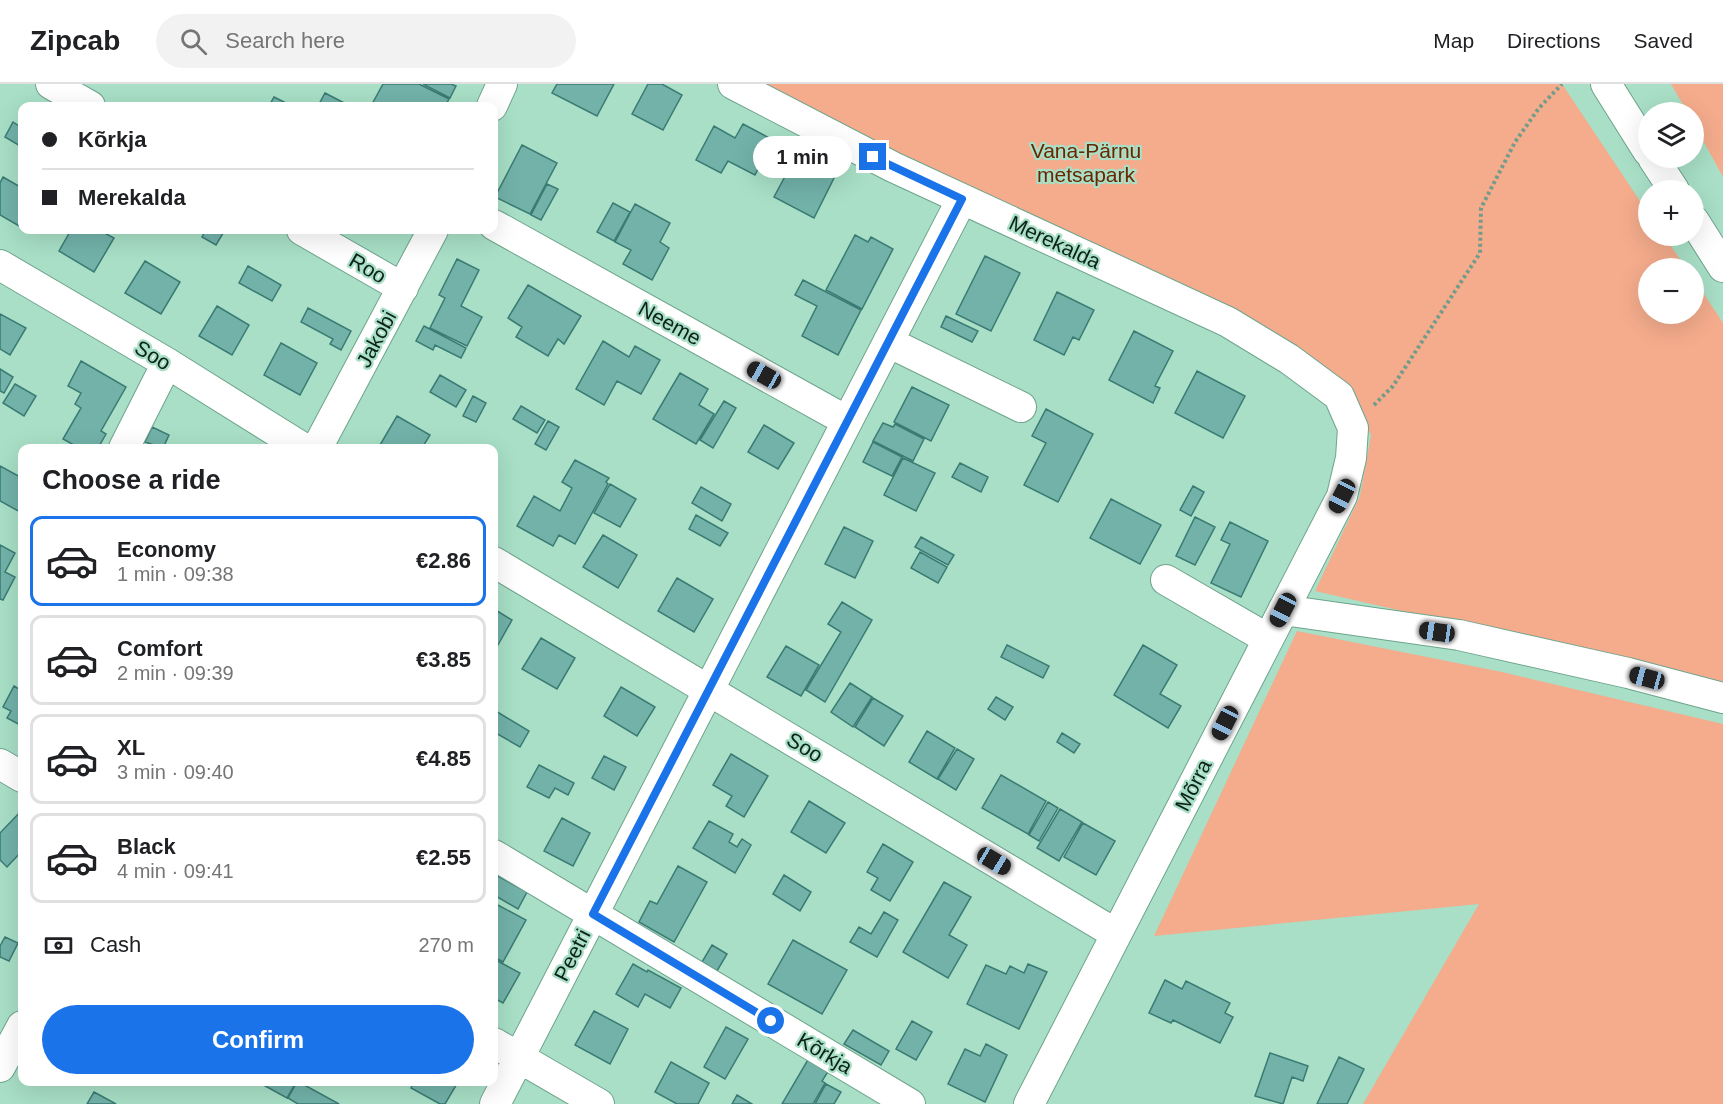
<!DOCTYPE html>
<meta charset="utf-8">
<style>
body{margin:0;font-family:Helvetica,sans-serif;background:#f2f2f2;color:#202124;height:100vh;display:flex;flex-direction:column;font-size:22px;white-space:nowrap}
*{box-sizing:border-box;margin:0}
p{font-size:20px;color:#757577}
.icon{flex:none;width:33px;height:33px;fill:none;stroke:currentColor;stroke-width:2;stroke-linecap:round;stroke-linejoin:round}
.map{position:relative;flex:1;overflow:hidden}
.drawer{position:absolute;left:18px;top:360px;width:480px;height:642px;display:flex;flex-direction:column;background:#fff;border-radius:12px;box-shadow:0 6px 24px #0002}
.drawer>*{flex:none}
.banner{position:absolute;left:18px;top:18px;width:480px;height:132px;border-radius:12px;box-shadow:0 6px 24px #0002;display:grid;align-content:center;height:132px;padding:0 24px;background:#fff}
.controls{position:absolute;left:1638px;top:18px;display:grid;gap:12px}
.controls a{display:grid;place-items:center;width:66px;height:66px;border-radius:50%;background:#fff;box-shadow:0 6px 24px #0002;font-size:30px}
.end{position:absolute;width:27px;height:27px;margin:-14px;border:8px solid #1a73e8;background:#fff;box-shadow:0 0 0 3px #fff}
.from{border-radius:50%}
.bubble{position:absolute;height:42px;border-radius:21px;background:#fff;box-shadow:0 6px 24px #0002;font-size:20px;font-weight:800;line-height:42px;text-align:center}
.car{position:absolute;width:18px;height:36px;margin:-18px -9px;border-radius:8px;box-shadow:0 0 4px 2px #0007;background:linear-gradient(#222 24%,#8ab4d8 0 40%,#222 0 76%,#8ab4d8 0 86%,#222 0)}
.banner b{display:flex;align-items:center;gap:21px;height:57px;font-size:22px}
.banner b+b{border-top:2px solid #e0e0e0}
.banner i{width:15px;height:15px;background:#202124}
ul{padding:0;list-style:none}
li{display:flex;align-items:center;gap:18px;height:90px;margin:0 12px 9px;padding:0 12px;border:3px solid #e0e0e0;border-radius:12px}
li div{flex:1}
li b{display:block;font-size:22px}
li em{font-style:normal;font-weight:800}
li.active{border-color:#1a73e8}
li>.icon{width:54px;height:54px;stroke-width:1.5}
h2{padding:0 24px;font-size:27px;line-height:72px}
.pay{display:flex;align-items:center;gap:15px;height:66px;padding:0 24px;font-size:22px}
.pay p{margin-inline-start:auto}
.action{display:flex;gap:12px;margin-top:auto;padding:12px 24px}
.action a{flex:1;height:69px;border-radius:36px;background:#1a73e8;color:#fff;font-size:24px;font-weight:800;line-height:69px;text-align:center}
header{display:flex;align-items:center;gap:36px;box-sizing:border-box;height:84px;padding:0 30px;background:#fff;border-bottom:2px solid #e0e0e0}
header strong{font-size:28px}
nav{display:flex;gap:33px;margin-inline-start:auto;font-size:21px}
.search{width:420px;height:54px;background:#f2f2f2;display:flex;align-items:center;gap:15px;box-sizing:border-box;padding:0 21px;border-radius:33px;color:#757577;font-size:22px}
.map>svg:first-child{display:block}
.green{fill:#f4ac8c}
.building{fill:#72b2a9;stroke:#3a7b73;stroke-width:1.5}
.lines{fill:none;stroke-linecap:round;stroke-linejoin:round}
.minor-casing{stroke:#6ea48c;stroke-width:32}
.path{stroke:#719c89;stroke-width:4;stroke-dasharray:3 3;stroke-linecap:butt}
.minor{stroke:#fff;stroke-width:30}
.route{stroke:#1a73e8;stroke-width:8}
.labels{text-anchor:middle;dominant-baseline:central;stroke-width:4.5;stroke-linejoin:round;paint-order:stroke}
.park-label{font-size:21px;fill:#692700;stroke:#a8dfc6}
.street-label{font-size:21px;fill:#0c2219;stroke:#a8dfc6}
</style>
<header>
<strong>Zipcab</strong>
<div class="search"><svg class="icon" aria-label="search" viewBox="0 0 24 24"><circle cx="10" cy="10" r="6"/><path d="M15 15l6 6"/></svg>Search here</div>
<nav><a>Map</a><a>Directions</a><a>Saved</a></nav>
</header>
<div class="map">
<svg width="1723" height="1020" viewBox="0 0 1723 1020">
<rect width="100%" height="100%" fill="#a8dfc6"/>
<!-- green -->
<path class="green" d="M758,0H1562L1648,129V152H1664L1686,184H1648V230H1694V195L1723,239V601L1315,507L1360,412L1371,351L1344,303Z
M1671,0H1723V93L1694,40V28H1687Z
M1297,547L1502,588L1723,640V1020H1363L1479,820L1154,852Z"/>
<!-- building -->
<path class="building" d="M383,0H419L449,15L445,22H371Z
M423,0H451L456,2L450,14Z
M557,0H614L597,32L552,9Z
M648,0H662L682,11L663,46L632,30Z
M325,9L350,22H318Z
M274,13L292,22H269Z
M13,38L22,44V57L20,62L5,53Z
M743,40L773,56L755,91L728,77L721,89L696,76L714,42L735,54Z
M522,61L557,79L530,130L495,113Z
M796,72L835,92L814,134L774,113Z
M3,93L22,104V139L21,143L0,131V99Z
M547,100L558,105L541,136L531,131Z
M613,119L630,128L614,157L597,148Z
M635,120L670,139L660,158L669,164L652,196L623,180L631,166L615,158Z
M71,146H99L114,154L94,188L59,167Z
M206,146H225L216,161L202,153Z
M855,151L868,158L871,153L893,165L862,225L826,206Z
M985,172L1020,189L991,247L956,230Z
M457,175L479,186L461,222L482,233L467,262L430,244L445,214L439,211Z
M145,177L180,198L161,230L125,209Z
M248,182L281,201L272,217L239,199Z
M803,196L861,226L838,271L802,252L817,222L795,211Z
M528,201L581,232L564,260L558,255L548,272L516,253L522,243L508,234Z
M1057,208L1094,226L1079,256L1073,253L1064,271L1034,256Z
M217,222L249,241L232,271L199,252Z
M308,224L351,247L341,266L330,260L333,255L301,238Z
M0,230L26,244L10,271L0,265Z
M946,232L978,247L972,258L941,243Z
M424,242L466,264L461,274L435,261L433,266L416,257Z
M1134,247L1173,267L1155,302L1160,304L1153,319L1109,296Z
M603,257L629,273L635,262L660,276L641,310L617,297L604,321L576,305Z
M281,259L317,279L300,311L264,291Z
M81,277L126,303L101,347L106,350L98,364H79L63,355L81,324L75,320L81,309L68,302Z
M0,285L13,293L4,309L0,307Z
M1197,287L1245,312L1223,354L1175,329Z
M680,289L708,305L699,321L714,330L696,360L653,335Z
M440,291L466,306L456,323L430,308Z
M15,300L36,312L24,332L3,319Z
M912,303L949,321L931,357L894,338Z
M473,312L486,319L476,338L463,332Z
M724,317L736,324L713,364L700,356Z
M521,322L545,336L537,349L513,335Z
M1046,325L1093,350L1058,418L1024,401L1046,359L1032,352Z
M397,332L430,351L422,364H387L380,361Z
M548,337L559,343L546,366L535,360Z
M883,339L893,343L895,340L924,355L913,377L873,357Z
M764,341L794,359L778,385L748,368Z
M152,343L169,351L163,364L145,358Z
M873,358L902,373L892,392L863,378Z
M903,374L935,389L916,427L884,411Z
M575,376L609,394L606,398L608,400L575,460L559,451L553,462L517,442L534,412L560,427L572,404L562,398Z
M960,379L988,393L981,408L952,393Z
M0,382L22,394V429L0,417Z
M610,400L636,415L620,443L594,429Z
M1193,402L1204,408L1191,432L1180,426Z
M701,403L731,420L722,437L692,419Z
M1111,415L1161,441L1140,480L1090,454Z
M696,431L728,449L720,462L689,445Z
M1195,433L1215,443L1195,481L1176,472Z
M1230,438L1268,457L1241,513L1211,499L1230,460L1221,456Z
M844,443L873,457L855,494L825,480Z
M603,451L637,471L618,504L583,483Z
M921,453L954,471L948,481L915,463Z
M0,461L15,469L5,488L15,493L3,516L0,515Z
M920,468L947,483L938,499L911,484Z
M677,494L713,515L694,548L658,527Z
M842,518L872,536L825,618L806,606L841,548L828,540Z
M494,525L512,536L494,568Z
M541,554L575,574L557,605L522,585Z
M1007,561L1049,582L1043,594L1001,573Z
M1143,561L1177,581L1160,610L1181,622L1168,644L1114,611Z
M786,562L819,581L801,612L767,593Z
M850,599L872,613L853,643L831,628Z
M14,602L22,607V642L7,634L11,627L3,623Z
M621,603L655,623L637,652L604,632Z
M996,613L1013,623L1005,636L988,625Z
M873,614L903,632L884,662L855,643Z
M494,626L529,647L520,663L494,648Z
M927,647L955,664L937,695L909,678Z
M1062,649L1080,660L1074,669L1057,658Z
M957,665L974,675L956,706L938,695Z
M731,670L768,692L744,733L726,722L732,712L713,701Z
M604,672L626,683L614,706L592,694Z
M539,681L574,699L568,711L555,704L549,714L527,703Z
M1001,691L1046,717L1028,750L982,724Z
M809,717L845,739L826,769L791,748Z
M1048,718L1058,724L1039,757L1029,751Z
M1060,725L1082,738L1059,777L1037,764Z
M22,726V767L7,783L0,776V749Z
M562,734L590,749L573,782L544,767Z
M709,737L733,750L729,758L737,763L742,755L751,761L735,789L693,764Z
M1083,739L1115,757L1096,791L1064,773Z
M883,760L913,778L890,817L871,806L878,794L867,788Z
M678,782L707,798L674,858L639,838L650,817L657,820Z
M496,791L527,808L518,825L494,811V796Z
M784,791L811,808L800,827L773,810Z
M944,798L971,813L949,851L967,861L948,894L903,868Z
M494,819L526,836L503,878L494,873Z
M884,828L898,836L877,873L850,858L859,843L871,850Z
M5,853L18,859L9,877L0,873V862Z
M793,856L847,886L822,930L768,900Z
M712,861L727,870L717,887L702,878Z
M494,875L520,889L503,919L494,914Z
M633,880L647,888L648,886L681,904L670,924L645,910L638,923L616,910Z
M1028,880L1047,888L1019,945L967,920L986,881L1006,890L1010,882L1024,889Z
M1165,896L1182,905L1186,897L1230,919L1225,929L1233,933L1220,959L1173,936L1171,939L1149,929Z
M594,927L628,945L610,980L575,961Z
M912,937L932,948L916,976L896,965Z
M726,943L748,955L725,995L704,983Z
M853,946L889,967L881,981L844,960Z
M986,960L1007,971L985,1018L948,1000L965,965L980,972Z
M1270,969L1308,982L1303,997L1292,993L1283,1020L1255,1012Z
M1339,973L1364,985L1347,1020H1317Z
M809,974L829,986L822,997L825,999L813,1020H782Z
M671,978L709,999L698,1020H677L655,1008Z
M258,998H296L287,1014Z
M297,998H299L339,1020H298L288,1014Z
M414,998H458L445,1020H440L411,1004Z
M826,1000L841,1008L834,1020H815Z
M94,1008L116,1020H87Z
M737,1011L752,1020H732Z"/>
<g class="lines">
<!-- minor casing -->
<g class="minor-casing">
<path id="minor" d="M51,0L90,22
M733,0L893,83L1228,238L1289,275L1339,312L1353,344L1351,374L1342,412L1029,1020
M1606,0L1648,67
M492,22L502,0
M1653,74L1674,106
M1694,137L1723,183
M494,141L847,337
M302,146L403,204
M0,181L167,279L303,364
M888,258L1021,323
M124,364L167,279
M317,364L433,146
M494,478L1116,850
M1166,496L1268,555
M1283,526L1459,551L1628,589L1723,614
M0,680L22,693
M494,771L910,1020
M494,959L599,1020
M0,983L22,942
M495,1020L962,115"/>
</g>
<!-- path -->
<path class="path" d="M1374,321L1393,302L1480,169L1481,124L1515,58L1539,24L1562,0"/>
<!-- minor -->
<use href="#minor" class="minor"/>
</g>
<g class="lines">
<!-- route -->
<path class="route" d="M771,937L593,830L962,115L873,73"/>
</g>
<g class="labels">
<!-- park labels -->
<g class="park-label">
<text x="1086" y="66">Vana-Pärnu<tspan x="1086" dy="24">metsapark</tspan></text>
</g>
<!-- street labels -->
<g class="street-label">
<text transform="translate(1055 158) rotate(25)">Merekalda</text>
<text transform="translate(368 184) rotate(30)">Roo</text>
<text transform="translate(670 239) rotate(29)">Neeme</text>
<text transform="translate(376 255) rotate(-62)">Jakobi</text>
<text transform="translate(153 271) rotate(31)">Soo</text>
<text transform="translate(805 663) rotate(31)">Soo</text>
<text transform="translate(1193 701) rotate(-63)">Mõrra</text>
<text transform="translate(572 871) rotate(-63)">Peetri</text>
<text transform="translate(825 969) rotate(31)">Kõrkja</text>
</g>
</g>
</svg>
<div class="controls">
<a><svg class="icon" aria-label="layers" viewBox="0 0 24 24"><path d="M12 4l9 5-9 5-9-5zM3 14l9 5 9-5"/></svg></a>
<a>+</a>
<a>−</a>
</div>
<i class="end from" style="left:771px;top:937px"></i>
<i class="end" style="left:873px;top:73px"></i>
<div class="bubble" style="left:753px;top:52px;width:99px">1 min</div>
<i class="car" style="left:764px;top:291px;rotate:299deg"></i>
<i class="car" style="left:1342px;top:412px;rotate:207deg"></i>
<i class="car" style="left:1283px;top:526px;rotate:207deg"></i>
<i class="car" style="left:1437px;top:548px;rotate:278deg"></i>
<i class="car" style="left:1647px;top:594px;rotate:285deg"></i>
<i class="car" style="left:1225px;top:639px;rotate:207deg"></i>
<i class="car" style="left:994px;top:777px;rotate:121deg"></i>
<div class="banner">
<b><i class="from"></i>Kõrkja</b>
<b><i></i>Merekalda</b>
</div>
<section class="drawer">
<h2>Choose a ride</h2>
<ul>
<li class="active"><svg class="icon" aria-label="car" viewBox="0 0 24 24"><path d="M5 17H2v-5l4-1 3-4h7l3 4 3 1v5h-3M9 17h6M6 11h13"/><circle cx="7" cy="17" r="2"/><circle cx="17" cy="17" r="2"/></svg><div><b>Economy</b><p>1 min · 09:38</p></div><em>€2.86</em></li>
<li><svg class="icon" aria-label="car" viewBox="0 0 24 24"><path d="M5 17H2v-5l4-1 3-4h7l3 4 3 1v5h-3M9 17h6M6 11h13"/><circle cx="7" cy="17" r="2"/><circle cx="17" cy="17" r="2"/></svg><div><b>Comfort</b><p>2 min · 09:39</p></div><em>€3.85</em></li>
<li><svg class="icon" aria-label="car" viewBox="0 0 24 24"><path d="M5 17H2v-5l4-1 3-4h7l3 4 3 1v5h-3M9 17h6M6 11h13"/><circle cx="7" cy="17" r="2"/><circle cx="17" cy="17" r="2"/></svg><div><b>XL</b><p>3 min · 09:40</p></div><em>€4.85</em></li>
<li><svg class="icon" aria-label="car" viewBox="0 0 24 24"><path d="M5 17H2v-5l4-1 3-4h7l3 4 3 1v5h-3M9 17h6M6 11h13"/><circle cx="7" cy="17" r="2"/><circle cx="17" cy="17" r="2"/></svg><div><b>Black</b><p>4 min · 09:41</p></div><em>€2.55</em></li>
</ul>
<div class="pay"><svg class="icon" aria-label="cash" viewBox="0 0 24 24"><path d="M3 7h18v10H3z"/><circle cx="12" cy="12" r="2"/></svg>Cash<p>270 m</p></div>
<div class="action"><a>Confirm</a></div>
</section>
</div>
